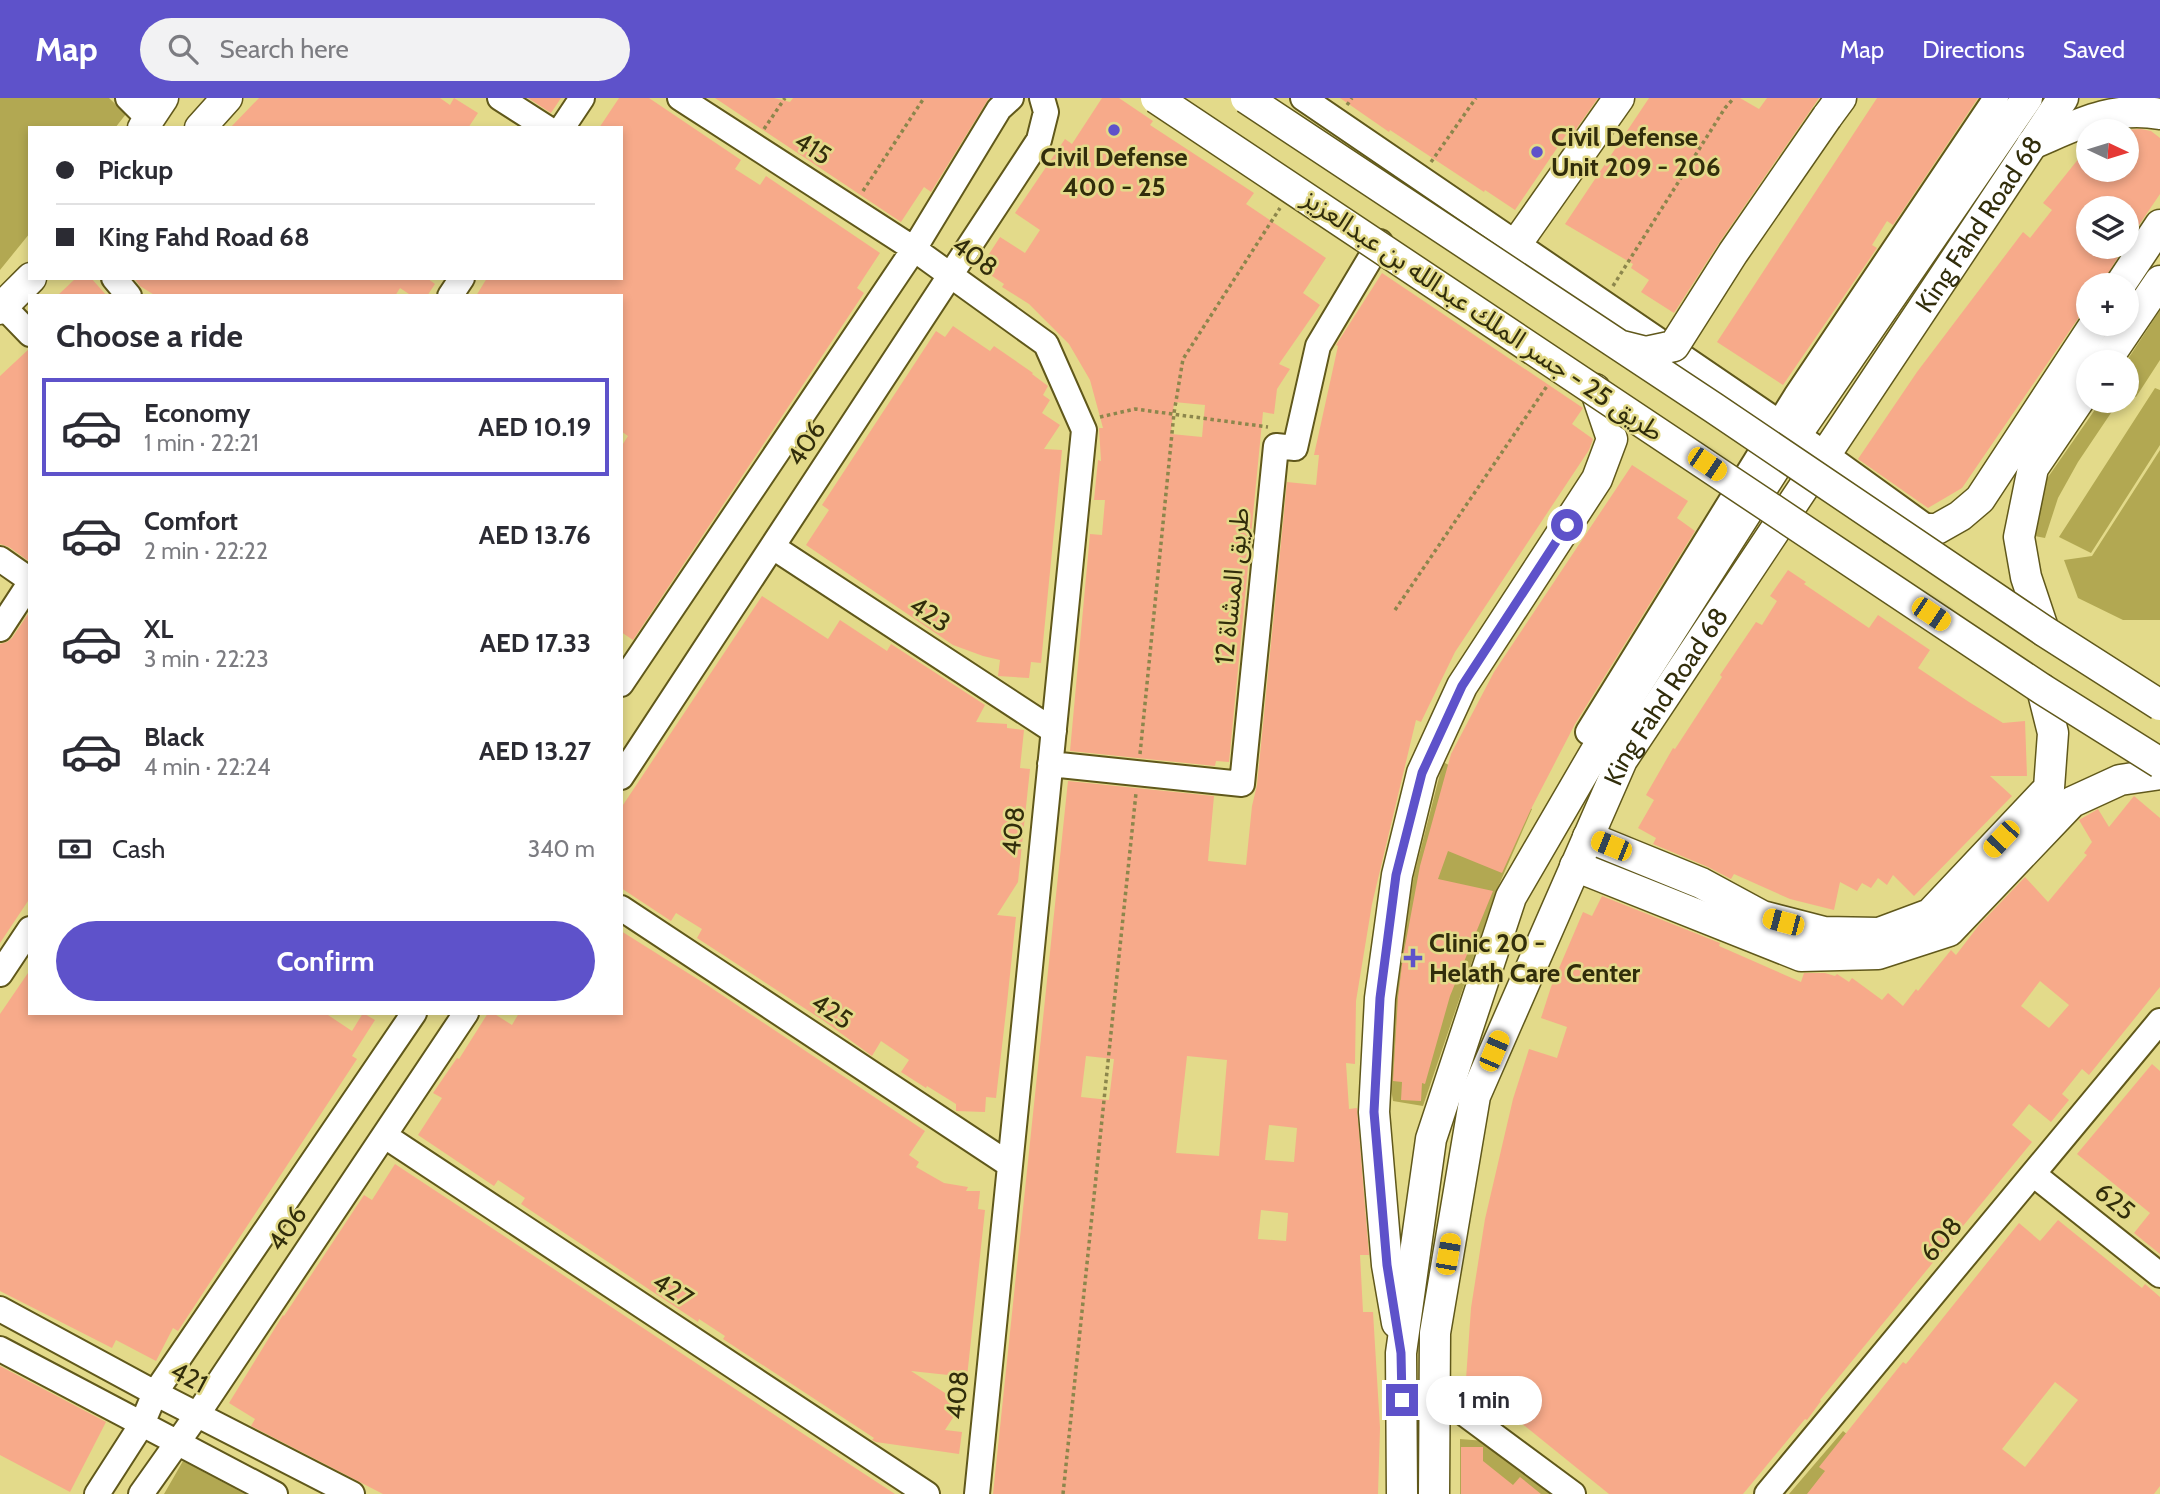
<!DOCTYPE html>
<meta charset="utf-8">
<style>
body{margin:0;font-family:Cabin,"Noto Sans Arabic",sans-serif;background:#f2f2f3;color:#2b2b33;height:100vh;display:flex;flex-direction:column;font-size:26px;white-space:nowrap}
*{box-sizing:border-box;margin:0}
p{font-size:23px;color:#7c7c81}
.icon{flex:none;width:38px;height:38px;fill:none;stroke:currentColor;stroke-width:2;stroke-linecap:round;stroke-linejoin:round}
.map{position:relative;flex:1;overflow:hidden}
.sheet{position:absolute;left:28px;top:196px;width:595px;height:721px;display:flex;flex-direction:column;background:#fff;border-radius:0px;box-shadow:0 4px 10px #0003}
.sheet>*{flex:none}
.top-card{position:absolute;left:28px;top:28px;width:595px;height:154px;border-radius:0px;box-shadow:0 4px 10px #0003;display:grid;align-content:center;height:154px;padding:0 28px;background:#fff}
.needle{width:46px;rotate:94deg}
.controls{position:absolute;left:2076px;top:21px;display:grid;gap:14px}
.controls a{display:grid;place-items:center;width:63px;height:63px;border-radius:50%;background:#fff;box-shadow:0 4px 10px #0003;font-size:35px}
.end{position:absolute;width:32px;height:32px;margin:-16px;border:9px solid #5e52ca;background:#fff;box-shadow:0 0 0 4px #fff}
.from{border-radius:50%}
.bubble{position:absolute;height:49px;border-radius:24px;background:#fff;box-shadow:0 4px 10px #0003;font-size:23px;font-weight:700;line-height:49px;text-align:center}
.car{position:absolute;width:21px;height:42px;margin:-21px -10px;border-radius:9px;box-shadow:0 0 5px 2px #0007;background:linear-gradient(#f5c518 24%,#345 0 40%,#f5c518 0 76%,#345 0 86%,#f5c518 0)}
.top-card b{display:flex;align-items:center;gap:24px;height:66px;font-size:26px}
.top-card b+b{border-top:2px solid #e1e1e2}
.top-card i{width:18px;height:18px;background:#2b2b33}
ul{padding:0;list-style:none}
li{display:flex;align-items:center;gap:21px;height:98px;margin:0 14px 10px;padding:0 14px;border:4px solid transparent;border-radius:0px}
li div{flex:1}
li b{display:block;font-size:26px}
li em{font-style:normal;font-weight:700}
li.active{border-color:#5e52ca}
li>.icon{width:63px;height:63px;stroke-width:1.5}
h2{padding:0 28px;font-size:32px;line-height:84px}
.pay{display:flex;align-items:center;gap:18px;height:77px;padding:0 28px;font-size:26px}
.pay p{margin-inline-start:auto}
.primary-button{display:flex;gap:14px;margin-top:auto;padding:14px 28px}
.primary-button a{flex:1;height:80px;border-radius:42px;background:#5e52ca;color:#fff;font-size:28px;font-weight:700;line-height:80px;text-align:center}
header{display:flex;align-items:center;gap:42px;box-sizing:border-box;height:98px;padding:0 35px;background:#5e52ca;color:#fff}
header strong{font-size:33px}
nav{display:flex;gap:38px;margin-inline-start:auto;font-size:24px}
.search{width:490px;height:63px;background:#f2f2f3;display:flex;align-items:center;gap:18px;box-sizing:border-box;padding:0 24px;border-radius:38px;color:#7c7c81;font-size:26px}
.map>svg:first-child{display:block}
.green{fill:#b2a852}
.building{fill:#f7aa8a;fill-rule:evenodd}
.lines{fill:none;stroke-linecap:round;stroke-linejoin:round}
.minor-casing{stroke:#60581b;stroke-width:28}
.major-casing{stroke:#60581b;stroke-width:33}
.path{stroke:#8c864c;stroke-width:3.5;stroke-dasharray:3.5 3.5;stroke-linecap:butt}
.minor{stroke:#fff;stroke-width:24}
.major{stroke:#fff;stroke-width:30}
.major-bridge-casing{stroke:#60581b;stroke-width:33;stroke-linecap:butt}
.major-bridge{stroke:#fff;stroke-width:30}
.route{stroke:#5e52ca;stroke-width:9}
.poi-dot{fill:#5e52ca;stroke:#e3da8a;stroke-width:2.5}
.labels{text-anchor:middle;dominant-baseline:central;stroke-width:5;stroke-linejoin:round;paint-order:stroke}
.poi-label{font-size:26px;font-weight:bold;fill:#312d0b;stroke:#e3da8a;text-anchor:start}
.street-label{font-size:26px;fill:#312d0b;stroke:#e3da8a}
</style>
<header>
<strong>Map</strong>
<div class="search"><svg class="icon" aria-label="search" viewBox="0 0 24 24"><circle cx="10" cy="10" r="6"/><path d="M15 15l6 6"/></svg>Search here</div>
<nav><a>Map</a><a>Directions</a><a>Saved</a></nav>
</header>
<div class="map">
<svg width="2160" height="1396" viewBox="0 0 2160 1396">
<rect width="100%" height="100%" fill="#e3da8a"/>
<!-- green -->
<path class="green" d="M0,0H109L126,16L115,30H30V135L0,172Z
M2160,212V262L2136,299L2126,293V264Z
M2155,290L2160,292V347L2091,455L2059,439Z
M2101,303H2119L2078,364L2058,400L2045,440L2030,437L2046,382Z
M2160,352V522H2123L2078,500L2064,462L2092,458Z
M1443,664L1532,711L1495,796L1423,1008L1393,1003L1391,991L1394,887L1414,777Z
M1843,1333L1923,1396H1789Z
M1460,1341L1485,1343L1551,1396H1460Z
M183,1363L245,1396H164Z"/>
<!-- building -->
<path class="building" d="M259,0H440L450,7L454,0L478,15L468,30H230Z
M528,0H561L551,15Z
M619,0H649L741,62L735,71L760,87L766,78L880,155L857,190L864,195L633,542L621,534V349L628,338L621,333V198H476L487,180H621V30H599Z
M715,0H774L790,4L793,0H989L931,94L924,89L901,124Z
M1102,0H1119L1153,23L1150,27L1254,95L1246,106L1326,160L1303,195L1320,207L1279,266L1290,271L1277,291L1274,316L1263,314L1229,664L1216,663L1215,668L1070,653L1090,436L1102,437L1105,402H1094L1098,362L1101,363L1099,330H1103L1090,282L1069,246L1029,206L1002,189L1004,186L980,170L1000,139L1025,155L1040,132L1015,115L1065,41L1072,46ZM1174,304L1205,307L1202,339L1171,336Z
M1340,0H1598L1574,34L1570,31L1515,112L1485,92L1484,94L1390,32L1389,34Z
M1649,0H1740L1759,11L1767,0H1819L1719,145L1674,215L1641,194L1649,182L1631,170L1633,166L1565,126Z
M1877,0H1978L1893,127L1887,123L1872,147L1877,150L1783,287L1717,244Z
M2141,31L2151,33L2160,40V96L2126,146V110H2088V149H2124L2101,187H2088V206L1962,390L1928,410L1858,361L1917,274L2023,134L2030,140L2052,112L2043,105L2088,49V72H2126V32Z
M1382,175L1583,310L1572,326L1593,341L1589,352L1455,554L1421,624L1416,622L1372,806L1356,903L1355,966L1346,965L1349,1011L1357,1010L1369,1157H1360L1363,1214H1373L1380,1330L1378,1396H993L1068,683L1214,698L1208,763L1246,767L1252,708L1257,687L1287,384L1316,387L1319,357H1314L1338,248L1336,247ZM1086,958L1114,961L1109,1002L1081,999ZM1187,958L1227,962L1219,1058L1176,1055ZM1269,1027L1297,1030L1294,1064L1265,1062ZM1261,1112L1288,1115L1286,1143L1258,1141Z
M76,180H91L107,198H57Z
M134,180H427L435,186L427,198H412L400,190L395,198H156L140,188Z
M953,228L990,253L994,248L1033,275L1032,276L1048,288L1043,297L1050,302L1042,315L1060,327L1044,351L1062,352L1041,565L1031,564L1029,580L998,578L1000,562L983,558L953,547L806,447L829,412L822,407L936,233L945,239Z
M30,250V464L9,449L0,446V278Z
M1632,367L1688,403L1677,420L1695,433L1575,626L1531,711L1502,775L1448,753L1438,781L1493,793L1450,898L1425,986L1422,985L1421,1003L1401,1002L1402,984L1393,983L1398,899L1403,859L1420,768L1451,656L1494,574Z
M1788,472L1806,484L1804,486L1869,530L1878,517L1930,552L1918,570L1969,604L2003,625L2025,623L2027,678H1990L2012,698L1914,798L1893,777L1887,787L1878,780L1871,790L1862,785L1857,793L1840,784L1834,812L1790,801L1734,776L1731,781L1708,769L1653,746L1656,740L1638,730L1654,702L1646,697L1673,650L1675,651L1722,579L1720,577L1756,524L1762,527L1777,503L1770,498Z
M762,498L828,541L840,522L887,553L891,546L985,607L976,624L1007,626V630L1024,632L1020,670L1030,671L1018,784L997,817L1016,819L1007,905L996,1000L986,999L985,1014L956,1013V1006L927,988L926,990L901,974L909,962L881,943L872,958L824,923L697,840L702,831L676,815L671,823L621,790V710Z
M30,513V800L0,845V546L7,544L12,540Z
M2134,698L2160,720V889L2089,977L2082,971L2062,996L2069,1002L2051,1024L2029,1006L2012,1027L2032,1044L1820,1302L1821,1303L1807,1322L1805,1321L1743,1396H1609L1515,1320L1479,1294L1488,1285L1466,1281L1471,1210L1485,1121L1513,1001L1529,951L1557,960L1567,929L1541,920L1551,889L1583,814L1592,818L1602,798L1720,845L1719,848L1801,884L1804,875H1825L1835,878L1837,876L1849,884L1852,880L1882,902L1888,895L1903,908L1916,891L1918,893L1951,852L1956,857L1979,827L2025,779L2048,804L2087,757L2084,755L2092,744L2079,722L2098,711L2109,729ZM2040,883L2069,907L2049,930L2021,908Z
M621,833L707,887L925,1033L909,1057L919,1064L916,1069L944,1085L968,1089L966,1093H980L978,1111L985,1112L967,1279L911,1273L962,1306L945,1332L962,1334L959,1356L876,1344L872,1342L874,1340L723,1241L725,1238L699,1221L698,1224L521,1106L525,1100L498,1082L494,1088L418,1037L442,1000L433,995L457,960L459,961L488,915H493L512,927L519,915H621Z
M30,872V915H325L352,933L363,915L375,922L352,958L357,961L178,1233L173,1230L156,1263L116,1242L112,1250L0,1193V916Z
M2152,966L2160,973V1156L2134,1135L2150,1115L2077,1056Z
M395,1066L805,1337L895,1396H383L251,1328L255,1321L229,1305L283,1217L284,1218L364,1097L372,1102Z
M2058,1122L2142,1190L2145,1186L2160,1199V1388L2154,1396H1807L1825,1373L1819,1369L1903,1264L1906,1266L2019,1125L2040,1143ZM2055,1284L2078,1302L2025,1369L2002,1351Z
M0,1268L106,1324L70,1394L0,1357Z
M1461,1349H1483V1363L1513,1387L1520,1379L1541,1396H1461Z"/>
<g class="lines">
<!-- minor casing -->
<g class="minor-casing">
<path id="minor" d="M128,0L149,21
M500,0L547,30
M680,0L914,151L1046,246L1084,332L977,1396
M1303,0L1825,356L1929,431
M562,30L582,0
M114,180L129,198
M450,198L462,180
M3,208L30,236
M773,449L1054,633
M0,461L30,482
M0,531L30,485
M621,586L914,151L999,11L1011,0
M1588,634L1796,298L1996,0
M1050,666L1242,686L1276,348L1295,350L1318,248L1380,144
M621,679L1039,42L1046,14L1042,0
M621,810L1010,1067
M0,876L30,831
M385,1038L927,1396
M2033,1076L2160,1177
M0,1211L155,1295L352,1396
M0,1251L275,1396
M1434,1293L1573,1396
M97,1396L142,1326L155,1295L414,915
M141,1396L197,1317L466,915
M1767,1396L2160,923"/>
</g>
<!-- major casing -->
<g class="major-casing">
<g id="major">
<path d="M1827,19L1841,0"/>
<path d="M143,30L163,0"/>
<path d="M200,30L227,0"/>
<path d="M2032,46C2075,28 2111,7 2160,16"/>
<path d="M1517,145L1619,0"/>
<path d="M2120,187L2160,127"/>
<path d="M0,211L31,180"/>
<path d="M2105,264L2160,183"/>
<path d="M1893,431H1937L1960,418L1980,401L2095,226"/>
<path d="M2044,533L2026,479L2019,439L2033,370L2088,289"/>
<path d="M1588,739L1701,785L1762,818L1824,834L1879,835L1930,816L2049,690L2053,635L2042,591"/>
<path d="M1575,768L1801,858L1878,856L1949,833L2072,704L2120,682L2160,676"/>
<path d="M1397,1225L1387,1167L1374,1014L1380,900L1397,777L1422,675L1462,588L1597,381L1612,341L1595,291"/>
<path d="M1402,1396L1401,1255L1431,1041L1511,799L1611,627L1794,340L2027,0"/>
<path id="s1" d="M1434,1396L1435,1235L1475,998L1622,662L2063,0"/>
</g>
</g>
<!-- path -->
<path class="path" d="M1347,7L1352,0
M764,31L785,0
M1431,64L1476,0
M863,93L924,0
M1613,188L1725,10L1734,0
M1100,319L1135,311L1268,329
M1395,512L1547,288
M1140,656L1174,315L1183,261L1280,110
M1063,1396L1136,695"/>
<!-- minor -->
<use href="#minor" class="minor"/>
<!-- major -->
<use href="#major" class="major"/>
<!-- major-bridge casing -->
<g class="major-bridge-casing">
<path id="major-bridge" d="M1156,0L2042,591L2160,665
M1246,0L1714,310L2044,533L2160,607
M1622,248L1646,254L1674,248L1733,155L1827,19"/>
</g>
<!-- major-bridge -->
<use href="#major-bridge" class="major-bridge"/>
</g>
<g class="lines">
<!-- route -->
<path class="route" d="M1402,1302L1401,1255L1387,1167L1374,1014L1380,900L1396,777L1422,675L1462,588L1567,427"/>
</g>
<!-- markers -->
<g class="poi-dot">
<circle cx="1114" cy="32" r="7"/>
<circle cx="1537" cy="54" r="7"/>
<path d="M1409.5 849.5h7v7h7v7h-7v7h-7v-7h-7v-7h7z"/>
</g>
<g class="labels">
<!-- poi labels -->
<g class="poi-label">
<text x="1551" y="39">Civil Defense<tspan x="1551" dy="30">Unit 209 - 206</tspan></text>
<text x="1114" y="59" text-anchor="middle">Civil Defense<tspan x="1114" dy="30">400 - 25</tspan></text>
<text x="1429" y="845">Clinic 20 -<tspan x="1429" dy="30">Helath Care Center</tspan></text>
</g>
<!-- street labels -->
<g class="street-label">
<text transform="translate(813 50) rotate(32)">415</text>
<text stroke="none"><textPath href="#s1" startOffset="1412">King Fahd Road 68</textPath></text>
<text transform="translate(975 158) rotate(36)">408</text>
<text transform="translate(1483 217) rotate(34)">طريق 25 - جسر الملك عبدالله بن عبدالعزيز</text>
<text transform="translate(806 345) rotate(-57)">406</text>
<text transform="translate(1232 488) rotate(-84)">طريق المشاة 12</text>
<text transform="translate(930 516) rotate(33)">423</text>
<text stroke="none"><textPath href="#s1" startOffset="845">King Fahd Road 68</textPath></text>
<text transform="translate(1013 733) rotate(-84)">408</text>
<text transform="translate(832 913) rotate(33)">425</text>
<text transform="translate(2115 1103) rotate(39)">625</text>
<text transform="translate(287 1130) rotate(-56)">406</text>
<text transform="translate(1941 1141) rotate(-50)">608</text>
<text transform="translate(673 1192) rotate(33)">427</text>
<text transform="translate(189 1279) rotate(28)">421</text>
<text transform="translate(957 1297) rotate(-84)">408</text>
</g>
</g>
</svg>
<div class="controls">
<a><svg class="needle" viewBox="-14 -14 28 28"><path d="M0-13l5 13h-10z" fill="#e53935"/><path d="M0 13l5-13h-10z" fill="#7c7c81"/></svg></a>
<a><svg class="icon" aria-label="layers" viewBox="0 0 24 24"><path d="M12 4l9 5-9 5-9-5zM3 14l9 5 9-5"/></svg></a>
<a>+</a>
<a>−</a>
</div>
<i class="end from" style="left:1567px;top:427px"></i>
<i class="end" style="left:1402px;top:1302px"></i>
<div class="bubble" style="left:1426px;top:1278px;width:116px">1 min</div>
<i class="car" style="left:1707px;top:366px;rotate:124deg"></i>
<i class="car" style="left:1931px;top:516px;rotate:124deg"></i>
<i class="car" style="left:2001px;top:741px;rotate:223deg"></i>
<i class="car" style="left:1611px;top:748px;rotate:292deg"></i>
<i class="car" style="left:1783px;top:824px;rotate:285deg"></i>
<i class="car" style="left:1494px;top:953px;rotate:23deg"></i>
<i class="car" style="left:1448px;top:1156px;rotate:10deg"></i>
<div class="top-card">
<b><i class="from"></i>Pickup</b>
<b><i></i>King Fahd Road 68</b>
</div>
<section class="sheet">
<h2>Choose a ride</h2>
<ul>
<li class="active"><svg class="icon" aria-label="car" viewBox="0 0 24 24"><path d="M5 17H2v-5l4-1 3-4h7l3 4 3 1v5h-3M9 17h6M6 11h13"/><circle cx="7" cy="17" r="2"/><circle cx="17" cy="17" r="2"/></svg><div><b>Economy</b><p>1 min · 22:21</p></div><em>AED 10.19</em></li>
<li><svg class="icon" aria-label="car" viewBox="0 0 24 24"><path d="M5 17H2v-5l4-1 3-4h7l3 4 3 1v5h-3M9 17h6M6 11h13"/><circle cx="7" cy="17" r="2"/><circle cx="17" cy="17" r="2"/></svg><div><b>Comfort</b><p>2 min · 22:22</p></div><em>AED 13.76</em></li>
<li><svg class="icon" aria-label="car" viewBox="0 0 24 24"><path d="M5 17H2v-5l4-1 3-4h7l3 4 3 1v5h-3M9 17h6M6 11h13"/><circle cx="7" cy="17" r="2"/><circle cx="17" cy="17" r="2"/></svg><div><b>XL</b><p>3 min · 22:23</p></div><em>AED 17.33</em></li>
<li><svg class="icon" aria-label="car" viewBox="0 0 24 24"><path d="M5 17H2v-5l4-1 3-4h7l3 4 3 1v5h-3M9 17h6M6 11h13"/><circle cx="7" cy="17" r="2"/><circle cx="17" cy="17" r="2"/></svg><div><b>Black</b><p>4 min · 22:24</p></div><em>AED 13.27</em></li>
</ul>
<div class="pay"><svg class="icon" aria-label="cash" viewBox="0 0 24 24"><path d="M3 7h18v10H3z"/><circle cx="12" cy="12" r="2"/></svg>Cash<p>340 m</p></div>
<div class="primary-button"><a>Confirm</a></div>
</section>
</div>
